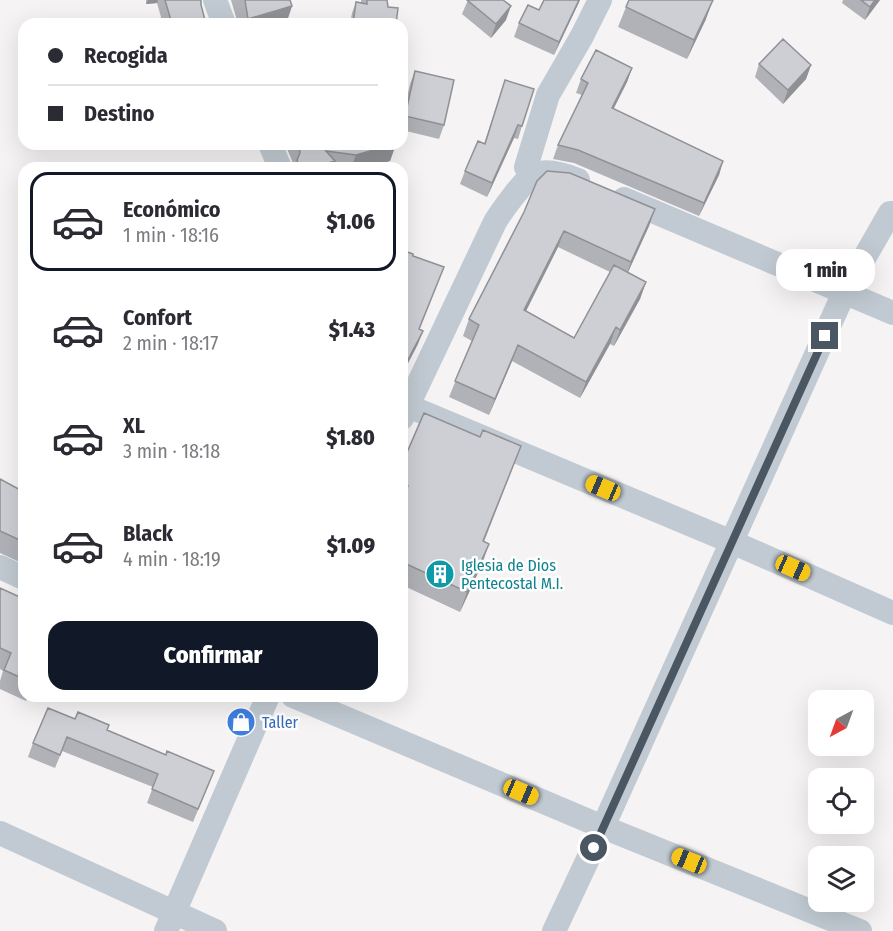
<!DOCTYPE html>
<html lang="es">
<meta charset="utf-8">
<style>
body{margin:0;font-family:"Fira Sans Condensed",sans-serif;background:#f7f7f7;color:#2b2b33;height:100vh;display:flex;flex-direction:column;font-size:22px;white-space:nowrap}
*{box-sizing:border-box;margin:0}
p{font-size:20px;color:#7c7c81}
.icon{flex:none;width:33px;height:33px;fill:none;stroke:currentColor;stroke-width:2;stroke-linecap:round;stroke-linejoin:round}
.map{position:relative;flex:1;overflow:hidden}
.side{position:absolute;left:18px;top:162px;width:390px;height:540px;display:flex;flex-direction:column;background:#fff;border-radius:18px;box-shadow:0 6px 24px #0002}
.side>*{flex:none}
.guide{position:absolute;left:18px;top:18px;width:390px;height:132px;border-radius:18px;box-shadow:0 6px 24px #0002;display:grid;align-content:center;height:132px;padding:0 30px;background:#fff}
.needle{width:39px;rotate:221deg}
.controls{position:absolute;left:808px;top:690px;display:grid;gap:12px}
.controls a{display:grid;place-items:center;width:66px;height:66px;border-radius:12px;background:#fff;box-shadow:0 6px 24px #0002;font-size:30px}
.end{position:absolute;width:27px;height:27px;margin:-14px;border:8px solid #4a5661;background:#fff;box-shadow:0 0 0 3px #fff}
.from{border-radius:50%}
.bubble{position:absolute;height:42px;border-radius:18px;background:#fff;box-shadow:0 6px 24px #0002;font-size:20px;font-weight:800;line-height:42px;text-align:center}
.car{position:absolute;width:18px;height:36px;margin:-18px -9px;border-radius:8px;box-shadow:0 0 4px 2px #0007;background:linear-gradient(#f5c518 24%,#345 0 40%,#f5c518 0 76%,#345 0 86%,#f5c518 0)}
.guide b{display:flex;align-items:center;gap:21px;height:57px;font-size:22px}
.guide b+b{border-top:2px solid #e1e1e2}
.guide i{width:15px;height:15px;background:#2b2b33}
ul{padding:10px 0 0;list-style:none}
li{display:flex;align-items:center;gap:18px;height:99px;margin:0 12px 9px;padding:0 18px;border:3px solid transparent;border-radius:18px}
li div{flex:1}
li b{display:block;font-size:22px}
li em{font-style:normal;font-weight:800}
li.on{border-color:#111827}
li>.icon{width:54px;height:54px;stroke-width:1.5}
.button{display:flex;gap:12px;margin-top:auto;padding:12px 30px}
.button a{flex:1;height:69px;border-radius:18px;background:#111827;color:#fff;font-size:24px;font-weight:800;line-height:69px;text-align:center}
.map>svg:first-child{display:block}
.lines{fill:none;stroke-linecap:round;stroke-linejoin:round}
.minor{stroke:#c1cad2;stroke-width:24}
.wall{fill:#b0b2b7;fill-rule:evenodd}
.shaded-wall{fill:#909195}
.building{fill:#cdcfd5;stroke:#909195;stroke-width:1.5}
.route{stroke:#4a5661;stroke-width:8}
.labels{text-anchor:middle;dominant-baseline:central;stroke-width:5;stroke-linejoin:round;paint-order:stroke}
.culture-label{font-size:16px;fill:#0d838f;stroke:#fff;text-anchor:start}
.shop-label{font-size:16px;fill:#366cbe;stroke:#fff;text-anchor:start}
</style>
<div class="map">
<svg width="893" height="931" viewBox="0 0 893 931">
<rect width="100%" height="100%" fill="#f5f3f3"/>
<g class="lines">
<!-- minor -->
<path class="minor" d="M215,0L224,24
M270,144L280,168
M533,174L526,167L548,95L582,36L600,0
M624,199L893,313
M402,405L408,406L732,542L893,613
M402,418L495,222C501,212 526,177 535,174C548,169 566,175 578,180
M0,567L24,578
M293,696L603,827L860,931
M0,833L215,931
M166,931L268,696
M554,931L603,827L843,295L890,213H893"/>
</g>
<!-- wall -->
<path class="wall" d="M146,0H201V5L206,24H163L157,3L146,4Z
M231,0H290L292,6L286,24H238Z
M361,0H387L388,7L396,24H350L352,13L356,2L361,3Z
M468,0L506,20L491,38L462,14Z
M544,0H580L554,55L514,37L519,23L539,10Z
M843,0H880L865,20L842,3Z
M626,7L706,19L687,59L618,27Z
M759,64L811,65L806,79L783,104L755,77Z
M632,68L627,82L613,109L723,161L719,175L699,216L574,163L553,159L558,145L582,95L576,93L581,79Z
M415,71L444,125L439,139L402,130V119L410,84Z
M505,80L522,126L518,139L514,138L487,197L460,184L465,171L484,144Z
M200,144H216L203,150Z
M285,144H396L390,161L364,168H294L293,163Z
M655,209L649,226L628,272L646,282L640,299L614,346L610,344L580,398L512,361L489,415L449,397L472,341L463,336L469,319L524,212ZM558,247L610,272L574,338L526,311Z
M480,437L521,446L484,542L482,564L460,612L402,585V464Z
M0,479L24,492V564L0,553Z
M0,588L24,599V696H28L26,701L0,689V681L3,671L0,669Z
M75,719L107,730L209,784L193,822L147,803L153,787L62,751L55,768L28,757L33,743Z"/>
<!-- shaded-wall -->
<path class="shaded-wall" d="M148,0H158L157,3L146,4Z
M579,0H580L554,55L559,42Z
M713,0L706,19L687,59L694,40Z
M875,0H880L865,20L870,7Z
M292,6L286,24H246L248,19Z
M511,6L506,20L491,38L496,24Z
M811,65L806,79L783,104L788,90Z
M632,68L627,82L607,122L612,108Z
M518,125L514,138L487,197L492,183Z
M205,144H216L203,150Z
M394,144H396L390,161L364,168H351L356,155Z
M335,161L332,168H312Z
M723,161L719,175L699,216L704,203Z
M655,209L649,226L625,279L631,262Z
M564,231L558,247L518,327L524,310Z
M646,282L640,299L614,346L620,330Z
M616,327L610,344L580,398L586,382Z
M423,331L418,344L402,375V371Z
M518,345L512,361L489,415L495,399Z
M489,544L482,564L460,612L467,592Z"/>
<!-- building -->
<path class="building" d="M165,0H201V5L206,24H172Z
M245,0H290L292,6L248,19Z
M367,0H387L388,7L398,8L396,24H353L356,2L367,4Z
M467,0H503L511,6L496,24Z
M544,0H579L559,42L519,23L528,5L539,10Z
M629,0H713L694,40L626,7Z
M861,0H875L870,7Z
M783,39L811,65L788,90L759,64Z
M596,50L632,68L612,108L723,161L704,203L578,150L558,145L588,83L581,79Z
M415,71L454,80L444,125L405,116Z
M505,80L534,89L522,126L518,125L492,183L465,171L478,141L485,144Z
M299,144H394L356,155L326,151L335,161L312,168H300L297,160L300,153Z
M547,171L570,173L655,209L631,262L564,231L524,310L574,338L614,265L646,282L620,330L616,327L586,382L518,345L495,399L455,381L479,325L469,319L524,212L537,181Z
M402,250L413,254V256L444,267L419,329L423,331L402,371Z
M424,413L480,437L483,430L521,446L483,541L489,544L467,592L402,562V499L408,486L402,484V464Z
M0,479L24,492V542L0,531Z
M0,588L24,599V679L4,670L11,653L0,648Z
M48,708L75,719L78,712L109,725L107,730L166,755L167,751L214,771L198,809L152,789L158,774L67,737L60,755L33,743Z"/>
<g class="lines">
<!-- route -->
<path class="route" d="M594,848L825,336"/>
</g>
<!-- icons -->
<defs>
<g id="building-disc" transform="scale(1.5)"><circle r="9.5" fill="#0f9aa8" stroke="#fff"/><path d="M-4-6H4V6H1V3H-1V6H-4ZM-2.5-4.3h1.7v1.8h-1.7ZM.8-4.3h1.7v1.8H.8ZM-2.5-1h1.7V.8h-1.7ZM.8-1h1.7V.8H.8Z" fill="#fff"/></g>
<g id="shop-disc" transform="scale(1.5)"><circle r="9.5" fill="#3f7fe0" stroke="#fff"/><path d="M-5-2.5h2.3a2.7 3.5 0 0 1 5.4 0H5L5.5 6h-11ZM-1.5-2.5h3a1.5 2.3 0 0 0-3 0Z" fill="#fff"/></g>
</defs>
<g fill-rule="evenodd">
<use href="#building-disc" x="440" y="574"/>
<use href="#shop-disc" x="241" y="722"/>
</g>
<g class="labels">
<!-- culture labels -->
<g class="culture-label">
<text x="461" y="565">Iglesia de Dios<tspan x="461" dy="18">Pentecostal M.I.</tspan></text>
</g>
<!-- shop labels -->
<g class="shop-label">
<text x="262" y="722">Taller</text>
</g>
</g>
</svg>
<div class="controls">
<a><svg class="needle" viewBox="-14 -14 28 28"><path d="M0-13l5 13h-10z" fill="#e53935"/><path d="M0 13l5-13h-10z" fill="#7c7c81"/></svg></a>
<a><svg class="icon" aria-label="locate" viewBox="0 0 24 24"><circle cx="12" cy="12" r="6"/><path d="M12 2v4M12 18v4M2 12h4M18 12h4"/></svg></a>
<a><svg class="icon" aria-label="layers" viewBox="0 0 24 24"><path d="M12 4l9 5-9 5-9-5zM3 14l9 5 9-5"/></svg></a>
</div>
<i class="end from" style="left:594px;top:848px"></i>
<i class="end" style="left:825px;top:336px"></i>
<div class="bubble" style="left:776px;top:249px;width:99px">1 min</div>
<i class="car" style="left:603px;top:488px;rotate:293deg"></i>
<i class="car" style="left:793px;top:568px;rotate:114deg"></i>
<i class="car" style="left:521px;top:792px;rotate:113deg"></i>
<i class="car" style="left:689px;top:861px;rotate:292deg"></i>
<div class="guide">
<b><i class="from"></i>Recogida</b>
<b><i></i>Destino</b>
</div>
<section class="side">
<ul>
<li class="on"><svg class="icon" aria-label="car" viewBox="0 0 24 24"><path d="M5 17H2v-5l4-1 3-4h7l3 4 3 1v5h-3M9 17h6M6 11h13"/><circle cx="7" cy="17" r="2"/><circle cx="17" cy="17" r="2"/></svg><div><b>Económico</b><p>1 min · 18:16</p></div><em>$1.06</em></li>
<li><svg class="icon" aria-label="car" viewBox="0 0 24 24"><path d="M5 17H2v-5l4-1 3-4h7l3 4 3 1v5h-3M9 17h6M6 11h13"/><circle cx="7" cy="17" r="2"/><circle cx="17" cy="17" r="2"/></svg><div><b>Confort</b><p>2 min · 18:17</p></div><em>$1.43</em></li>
<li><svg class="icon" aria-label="car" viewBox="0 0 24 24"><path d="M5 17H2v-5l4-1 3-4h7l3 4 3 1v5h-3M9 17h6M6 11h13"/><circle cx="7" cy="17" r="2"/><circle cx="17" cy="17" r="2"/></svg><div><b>XL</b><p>3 min · 18:18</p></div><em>$1.80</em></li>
<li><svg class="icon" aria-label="car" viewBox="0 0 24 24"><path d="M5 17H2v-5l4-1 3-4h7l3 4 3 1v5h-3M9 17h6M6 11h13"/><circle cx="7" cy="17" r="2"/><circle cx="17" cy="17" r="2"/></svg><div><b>Black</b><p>4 min · 18:19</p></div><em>$1.09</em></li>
</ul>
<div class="button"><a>Confirmar</a></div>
</section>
</div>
